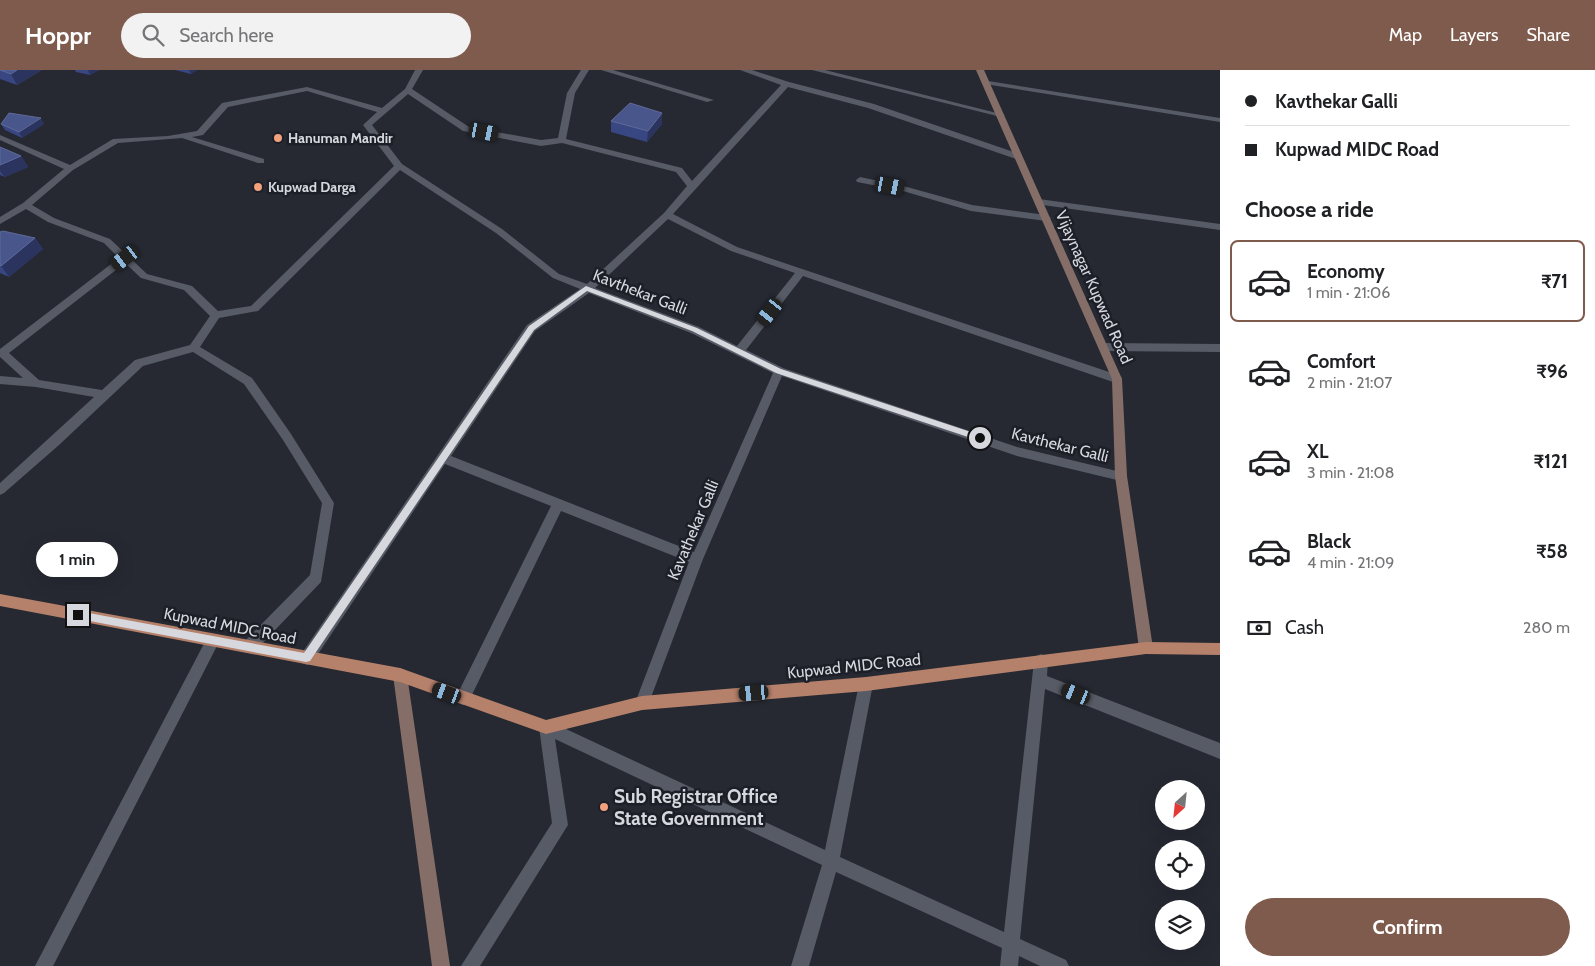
<!DOCTYPE html>
<meta charset="utf-8">
<style>
body{margin:0;font-family:Cabin,sans-serif;background:#f2f2f2;color:#202124;height:100vh;display:flex;flex-direction:column;font-size:19px;white-space:nowrap}
*{box-sizing:border-box;margin:0}
p{font-size:16px;color:#757577}
.icon{flex:none;width:28px;height:28px;fill:none;stroke:currentColor;stroke-width:2;stroke-linecap:round;stroke-linejoin:round}
.map{position:relative;flex:1;overflow:hidden}
.sheet{display:flex;flex-direction:column;background:#fff;width:375px}
.sheet>*{flex:none}
.guide{display:grid;align-content:center;height:110px;padding:0 25px;background:#fff}
.needle{width:32px;rotate:207deg}
.fabs{position:absolute;left:1155px;top:710px;display:grid;gap:10px}
.fabs a{display:grid;place-items:center;width:50px;height:50px;border-radius:50%;background:#fff;box-shadow:0 5px 20px #0002;font-size:25px}
.end{position:absolute;width:22px;height:22px;margin:-11px;border:6px solid #d6d8de;background:#111;box-shadow:0 0 0 2px #111}
.from{border-radius:50%}
.bubble{position:absolute;height:35px;border-radius:18px;background:#fff;box-shadow:0 5px 20px #0002;font-size:16px;font-weight:700;line-height:35px;text-align:center}
.car{position:absolute;width:15px;height:30px;margin:-15px -8px;border-radius:6px;box-shadow:0 0 4px 1px #0007;background:linear-gradient(#222 24%,#8ab4d8 0 40%,#222 0 76%,#8ab4d8 0 86%,#222 0)}
.guide b{display:flex;align-items:center;gap:18px;height:48px;font-size:19px}
.guide b+b{border-top:1px solid #e0e0e0}
.guide i{width:12px;height:12px;background:#202124}
ul{padding:0;list-style:none}
li{display:flex;align-items:center;gap:15px;height:82px;margin:0 10px 8px;padding:0 15px;border:2px solid transparent;border-radius:8px}
li div{flex:1}
li b{display:block;font-size:19px}
li em{font-style:normal;font-weight:700}
li.active{border-color:#7e5b4c}
li>.icon{width:45px;height:45px;stroke-width:1.5}
h2{padding:0 25px;font-size:22px;line-height:60px}
.pay{display:flex;align-items:center;gap:12px;height:55px;padding:0 25px;font-size:19px}
.pay p{margin-inline-start:auto}
.primary-button{display:flex;gap:10px;margin-top:auto;padding:10px 25px}
.primary-button a{flex:1;height:58px;border-radius:30px;background:#7e5b4c;color:#fff;font-size:20px;font-weight:700;line-height:58px;text-align:center}
header{display:flex;align-items:center;gap:30px;box-sizing:border-box;height:70px;padding:0 25px;background:#7e5b4c;color:#fff}
header strong{font-size:24px}
nav{display:flex;gap:28px;margin-inline-start:auto;font-size:18px}
.search{width:350px;height:45px;background:#f2f2f2;display:flex;align-items:center;gap:12px;box-sizing:border-box;padding:0 18px;border-radius:28px;color:#757577;font-size:19px}
main{display:flex;flex:1;min-height:0}
.map>svg:first-child{display:block}
.lines{fill:none;stroke-linecap:round;stroke-linejoin:round}
.street{fill:#575b65;fill-rule:evenodd}
.secondary{fill:#866e68;fill-rule:evenodd}
.primary{fill:#b6816b;fill-rule:evenodd}
.wall{fill:#384682}
.shaded-wall{fill:#2a345e}
.building{fill:#49568c;stroke:#5f6a99}
.route{fill:#d6d8de}
.poi-dot{fill:#f1a17c;stroke:#1c1f28;stroke-width:2}
.labels{text-anchor:middle;dominant-baseline:central;stroke-width:5;stroke-linejoin:round;paint-order:stroke}
.far-poi-label{font-size:14px;font-weight:bold;fill:#d6d8de;stroke:#1c1f28;text-anchor:start}
.street-label{font-size:16px;fill:#d6d8de;stroke:#1c1f28}
.near-poi-label{font-size:19px;font-weight:bold;fill:#d6d8de;stroke:#1c1f28;text-anchor:start}
</style>
<header>
<strong>Hoppr</strong>
<div class="search"><svg class="icon" aria-label="search" viewBox="0 0 24 24"><circle cx="10" cy="10" r="6"/><path d="M15 15l6 6"/></svg>Search here</div>
<nav><a>Map</a><a>Layers</a><a>Share</a></nav>
</header>
<main>
<div class="map">
<svg width="1220" height="896" viewBox="0 0 1220 896">
<rect width="100%" height="100%" fill="#262932"/>
<g class="lines">
<!-- street -->
<path class="street" d="M415,0H423L412,19L469,57L541,70L558,68L567,23L581,0H589L575,23L566,69L682,98L692,111L781,15L740,0H752L789,12L874,34L1022,85V89H1016L868,38L788,17L673,144L737,177L1121,306L1122,309L1121,312H1113L803,206L746,280L783,298L1017,377L1125,403L1127,406L1125,409L1121,411L1017,386L782,306L703,489L647,638L642,640L637,638L635,633L689,492L561,441L468,633L463,635L458,633L456,628L458,623L551,436L445,394L312,593L307,595L302,593L300,588L302,583L527,255L580,219L553,208L496,163L400,100L258,241L219,248L200,277L252,308L291,364L334,433L321,512L254,582L249,583L244,582L242,577L244,572L310,505L322,433L283,370L244,314L193,282L143,296L59,375L4,423L0,425V413L94,327L36,317L0,314V306L23,308L0,287V279L119,188L104,173L48,152L26,139L0,154V147L23,133L64,99L0,70V65L70,95L113,69L168,66L197,61L222,33L307,17L382,38L405,19ZM307,21L377,42L363,55L394,96L251,236L218,241L192,216L147,204L110,169L54,148L32,135L73,100L118,73L182,68L258,93H264V89L192,67L203,65L228,37ZM408,24L463,61L541,76L562,73L676,102L687,116L664,143L587,214L559,204L502,159L402,94L372,55ZM668,149L731,181L795,203L737,276L699,257L595,218ZM125,193L141,208L184,220L210,246L190,275L135,290L102,320L39,310L9,283ZM589,223L691,263L773,303L694,482L451,386L535,261Z
M601,0H613L714,30L707,32Z
M812,0H825L1005,45L1001,47Z
M982,10L1220,48V52L985,14H982Z
M860,107L907,117L972,135L1046,145L1051,148L1046,151L971,141L903,121L857,112L856,110Z
M1039,129L1220,154V160L1036,134L1034,132Z
M1103,273L1220,274V282L1103,281L1098,277Z
M213,564L218,566L220,570L218,574L53,896H35L208,566Z
M1041,584L1046,586L1048,591L1047,606L1220,673V689L1045,619L1020,869L1066,890L1069,896H1040L1019,886L1018,896H1000L1002,878L836,802L809,896H791L822,795L555,669L568,755L480,896H461L552,753L539,657L541,652L546,650L551,652L825,780L859,614L861,609L866,607L871,609L873,614L840,787L1004,862L1034,591L1036,586Z"/>
<!-- secondary -->
<path class="secondary" d="M976,0H984L1122,309L1127,406L1153,578L1151,583L1146,584L1141,583L1139,578L1115,406L1112,309Z
M400,598L405,600L407,605L450,896H432L393,605L395,600Z"/>
<!-- primary -->
<path class="primary" d="M0,524L400,598L546,650L642,626L866,607L1146,572L1220,573V585L1146,584L866,621L642,640L546,664L400,612L0,536Z"/>
</g>
<!-- wall -->
<path class="wall" d="M0,0H42L17,15L0,9Z
M75,0H99L90,5L76,2Z
M175,0H197L191,4Z
M611,51L662,54L647,72L611,62Z
M1,54H44L22,68L5,60Z
M0,77L21,86L28,97L5,107L0,105Z
M0,162L35,168L43,179L9,207L0,203Z"/>
<!-- shaded-wall -->
<path class="shaded-wall" d="M17,0H42L17,15L11,4Z
M88,0H99L90,5Z
M189,0H197L191,4Z
M662,43V54L647,72L648,61Z
M41,48L44,54L22,68L19,62Z
M21,86L28,97L5,107L0,101V95Z
M35,168L43,179L9,207L1,196Z"/>
<!-- building -->
<path class="building" d="M0,0H17L11,4Z
M630,33L662,43L648,61L611,51Z
M9,43L41,48L19,62L1,54Z
M0,77L21,86L0,95Z
M3,161L35,168L1,196L0,195V162Z"/>
<!-- route -->
<path class="route" d="M586,216L697,258L781,299L983,366L984,368L980,371L776,303L692,261L587,221L534,260L310,591L306,592L74,548L73,545L78,541L304,583L529,256Z"/>
<!-- markers -->
<g class="poi-dot">
<circle cx="278" cy="68" r="5"/>
<circle cx="258" cy="117" r="5"/>
<circle cx="604" cy="737" r="5"/>
</g>
<g class="labels">
<!-- far-poi labels -->
<g class="far-poi-label">
<text x="288" y="68">Hanuman Mandir</text>
<text x="268" y="117">Kupwad Darga</text>
</g>
<!-- street labels -->
<g class="street-label">
<text transform="translate(1094 217) rotate(66)">Vijaynagar Kupwad Road</text>
<text transform="translate(640 222) rotate(21)">Kavthekar Galli</text>
<text transform="translate(1060 375) rotate(14)">Kavthekar Galli</text>
<text transform="translate(693 460) rotate(-67)">Kavathekar Galli</text>
<text transform="translate(230 556) rotate(11)">Kupwad MIDC Road</text>
<text transform="translate(854 596) rotate(-6)">Kupwad MIDC Road</text>
</g>
<!-- near-poi labels -->
<g class="near-poi-label">
<text x="614" y="726">Sub Registrar Office<tspan x="614" dy="22">State Government</tspan></text>
</g>
</g>
</svg>
<div class="fabs">
<a><svg class="needle" viewBox="-14 -14 28 28"><path d="M0-13l5 13h-10z" fill="#e53935"/><path d="M0 13l5-13h-10z" fill="#757577"/></svg></a>
<a><svg class="icon" aria-label="locate" viewBox="0 0 24 24"><circle cx="12" cy="12" r="6"/><path d="M12 2v4M12 18v4M2 12h4M18 12h4"/></svg></a>
<a><svg class="icon" aria-label="layers" viewBox="0 0 24 24"><path d="M12 4l9 5-9 5-9-5zM3 14l9 5 9-5"/></svg></a>
</div>
<i class="end from" style="left:980px;top:368px"></i>
<i class="end" style="left:78px;top:545px"></i>
<div class="bubble" style="left:36px;top:472px;width:82px">1 min</div>
<i class="car" style="left:484px;top:62px;rotate:101deg"></i>
<i class="car" style="left:890px;top:116px;rotate:101deg"></i>
<i class="car" style="left:125px;top:188px;rotate:233deg"></i>
<i class="car" style="left:770px;top:242px;rotate:218deg"></i>
<i class="car" style="left:447px;top:623px;rotate:291deg"></i>
<i class="car" style="left:754px;top:623px;rotate:265deg"></i>
<i class="car" style="left:1076px;top:624px;rotate:292deg"></i>
</div>
<section class="sheet">
<div class="guide">
<b><i class="from"></i>Kavthekar Galli</b>
<b><i></i>Kupwad MIDC Road</b>
</div>
<h2>Choose a ride</h2>
<ul>
<li class="active"><svg class="icon" aria-label="car" viewBox="0 0 24 24"><path d="M5 17H2v-5l4-1 3-4h7l3 4 3 1v5h-3M9 17h6M6 11h13"/><circle cx="7" cy="17" r="2"/><circle cx="17" cy="17" r="2"/></svg><div><b>Economy</b><p>1 min · 21:06</p></div><em>₹71</em></li>
<li><svg class="icon" aria-label="car" viewBox="0 0 24 24"><path d="M5 17H2v-5l4-1 3-4h7l3 4 3 1v5h-3M9 17h6M6 11h13"/><circle cx="7" cy="17" r="2"/><circle cx="17" cy="17" r="2"/></svg><div><b>Comfort</b><p>2 min · 21:07</p></div><em>₹96</em></li>
<li><svg class="icon" aria-label="car" viewBox="0 0 24 24"><path d="M5 17H2v-5l4-1 3-4h7l3 4 3 1v5h-3M9 17h6M6 11h13"/><circle cx="7" cy="17" r="2"/><circle cx="17" cy="17" r="2"/></svg><div><b>XL</b><p>3 min · 21:08</p></div><em>₹121</em></li>
<li><svg class="icon" aria-label="car" viewBox="0 0 24 24"><path d="M5 17H2v-5l4-1 3-4h7l3 4 3 1v5h-3M9 17h6M6 11h13"/><circle cx="7" cy="17" r="2"/><circle cx="17" cy="17" r="2"/></svg><div><b>Black</b><p>4 min · 21:09</p></div><em>₹58</em></li>
</ul>
<div class="pay"><svg class="icon" aria-label="cash" viewBox="0 0 24 24"><path d="M3 7h18v10H3z"/><circle cx="12" cy="12" r="2"/></svg>Cash<p>280 m</p></div>
<div class="primary-button"><a>Confirm</a></div>
</section>
</main>
